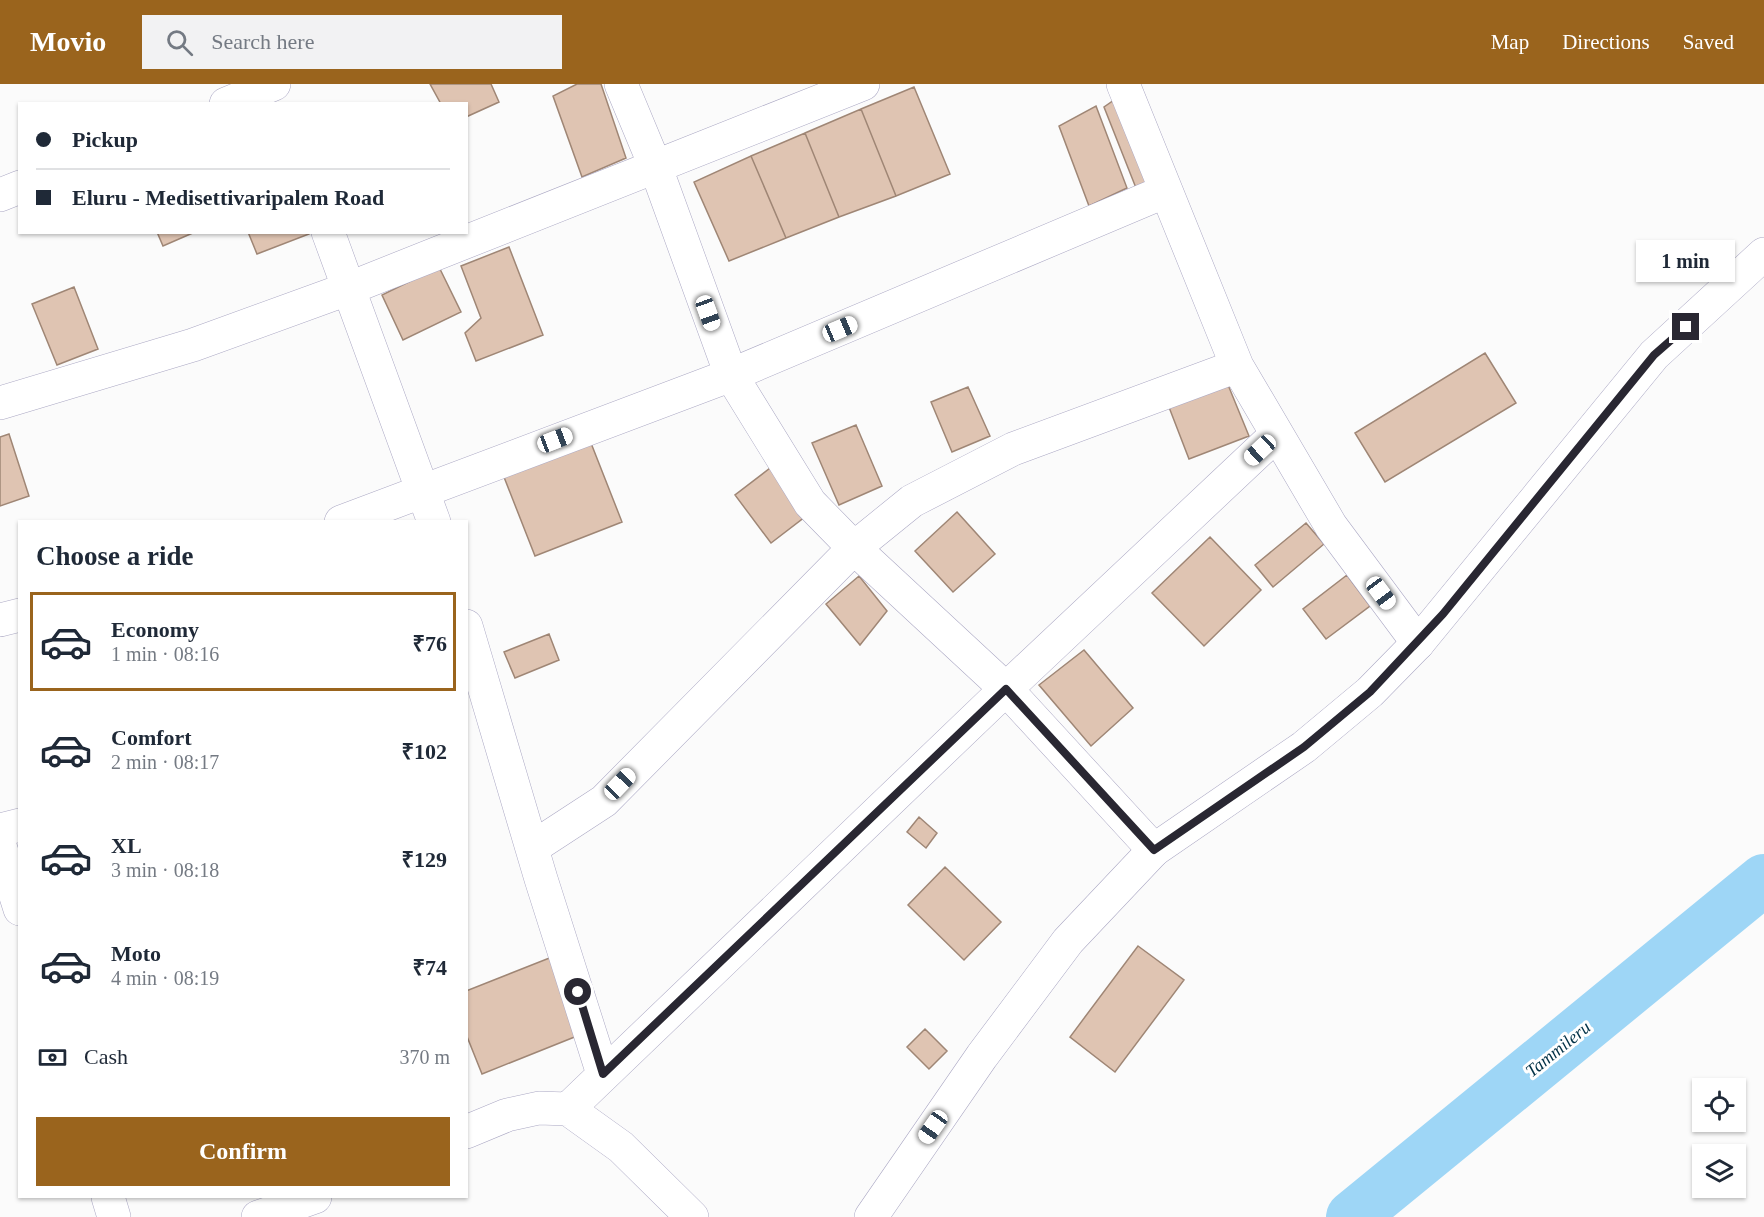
<!DOCTYPE html>
<meta charset="utf-8">
<style>
body{margin:0;font-family:"Times New Roman",serif;background:#f2f2f3;color:#1f2937;height:100vh;display:flex;flex-direction:column;font-size:22px;white-space:nowrap}
*{box-sizing:border-box;margin:0}
p{font-size:20px;color:#747a83}
.icon{flex:none;width:33px;height:33px;fill:none;stroke:currentColor;stroke-width:2;stroke-linecap:round;stroke-linejoin:round}
.map{position:relative;flex:1;overflow:hidden}
.details{position:absolute;left:18px;top:436px;width:450px;height:678px;display:flex;flex-direction:column;background:#fff;border-radius:0px;box-shadow:0 2px 4px #0004}
.details>*{flex:none}
.banner{position:absolute;left:18px;top:18px;width:450px;height:132px;border-radius:0px;box-shadow:0 2px 4px #0004;display:grid;align-content:center;height:132px;padding:0 18px;background:#fff}
.tools{position:absolute;left:1692px;top:994px;display:grid;gap:12px}
.tools a{display:grid;place-items:center;width:54px;height:54px;border-radius:0px;background:#fff;box-shadow:0 2px 4px #0004;font-size:30px}
.end{position:absolute;width:27px;height:27px;margin:-14px;border:8px solid #292732;background:#fff;box-shadow:0 0 0 3px #fff}
.from{border-radius:50%}
.bubble{position:absolute;height:42px;border-radius:0px;background:#fff;box-shadow:0 2px 4px #0004;font-size:20px;font-weight:600;line-height:42px;text-align:center}
.car{position:absolute;width:18px;height:36px;margin:-18px -9px;border-radius:8px;box-shadow:0 0 4px 2px #0007;background:linear-gradient(#fff 24%,#345 0 40%,#fff 0 76%,#345 0 86%,#fff 0)}
.banner b{display:flex;align-items:center;gap:21px;height:57px;font-size:22px}
.banner b+b{border-top:2px solid #e0e1e3}
.banner i{width:15px;height:15px;background:#1f2937}
ul{padding:0;list-style:none}
li{display:flex;align-items:center;gap:18px;height:99px;margin:0 12px 9px;padding:0 6px;border:3px solid transparent;border-radius:0px}
li div{flex:1}
li b{display:block;font-size:22px}
li em{font-style:normal;font-weight:600}
li.active{border-color:#9a641d}
li>.icon{width:54px;height:54px;stroke-width:1.5}
h2{padding:0 18px;font-size:27px;line-height:72px}
.pay{display:flex;align-items:center;gap:15px;height:66px;padding:0 18px;font-size:22px}
.pay p{margin-inline-start:auto}
.primary-button{display:flex;gap:12px;margin-top:auto;padding:12px 18px}
.primary-button a{flex:1;height:69px;border-radius:0px;background:#9a641d;color:#fff;font-size:24px;font-weight:600;line-height:69px;text-align:center}
header{display:flex;align-items:center;gap:36px;box-sizing:border-box;height:84px;padding:0 30px;background:#9a641d;color:#fff}
header strong{font-size:28px}
nav{display:flex;gap:33px;margin-inline-start:auto;font-size:21px}
.search{width:420px;height:54px;background:#f2f2f3;display:flex;align-items:center;gap:15px;box-sizing:border-box;padding:0 21px;border-radius:0px;color:#747a83;font-size:22px}
.map>svg:first-child{display:block}
.lines{fill:none;stroke-linecap:round;stroke-linejoin:round}
.river{stroke:#9ed6f6;stroke-width:52}
.building{fill:#dfc4b2;stroke:#9f8675;stroke-width:1.5}
.street-casing{stroke:#aba8c4;stroke-width:34}
.primary-casing{stroke:#aba8c4;stroke-width:34}
.street{stroke:#fff;stroke-width:33}
.primary{stroke:#fff;stroke-width:33}
.route{stroke:#292732;stroke-width:8}
.labels{text-anchor:middle;dominant-baseline:central;stroke-width:6;stroke-linejoin:round;paint-order:stroke}
.water-label{font-size:18px;font-style:italic;fill:#013146;stroke:#fff}
</style>
<header>
<strong>Movio</strong>
<div class="search"><svg class="icon" aria-label="search" viewBox="0 0 24 24"><circle cx="10" cy="10" r="6"/><path d="M15 15l6 6"/></svg>Search here</div>
<nav><a>Map</a><a>Directions</a><a>Saved</a></nav>
</header>
<div class="map">
<svg width="1764" height="1133" viewBox="0 0 1764 1133">
<rect width="100%" height="100%" fill="#fbfbfb"/>
<g class="lines">
<!-- river -->
<path class="river" d="M1352,1133L1764,796"/>
</g>
<!-- building -->
<path class="building" d="M430,0H491L499,18L466,33V20H441Z
M577,0H601L626,74L582,93L553,12Z
M914,3L950,90L896,112L861,25Z
M1120,12L1152,95L1136,104L1104,23Z
M1096,22L1127,104L1089,122L1059,42Z
M861,25L896,112L839,133L805,49Z
M805,49L839,133L786,154L751,72Z
M751,72L786,154L729,177L694,98Z
M157,148H195L163,162Z
M248,148H309V150L257,170Z
M509,163L543,251L476,277L465,249L481,234L461,182Z
M439,183L461,228L403,256L382,211Z
M74,203L98,265L57,281L32,220Z
M1485,269L1516,319L1385,398L1355,349Z
M1226,296L1249,352L1189,375L1167,318Z
M968,303L990,352L952,368L931,318Z
M856,341L882,402L839,421L812,359Z
M9,350L29,412L0,422V353Z
M589,354L622,438L535,472L502,388Z
M774,381L810,429L771,459L735,411Z
M957,428L995,470L953,508L915,467Z
M1306,439L1324,460L1273,503L1255,481Z
M1210,453L1261,506L1204,562L1152,509Z
M1347,491L1370,522L1326,555L1303,525Z
M859,492L887,527L860,561L826,520Z
M549,550L559,576L515,594L504,568Z
M1084,566L1133,624L1091,662L1039,601Z
M919,733L937,749L926,764L907,748Z
M945,783L1001,838L964,876L908,821Z
M1138,862L1184,896L1115,988L1070,953Z
M557,871L587,948L482,990L466,950V907Z
M925,945L947,967L929,985L907,963Z"/>
<g class="lines">
<!-- street casing -->
<g class="street-casing">
<path id="street" d="M621,0L656,84L731,291L810,419L854,464L1006,605L1154,766
M1123,0L1237,282L1331,442L1418,559
M226,20L274,0
M0,111L20,103
M328,148L434,438
M0,319L193,261L350,204L863,0
M341,438L731,291L1166,107
M0,536L20,531
M466,542L541,795L603,990
M0,746L20,741
M0,762L20,825
M532,764L604,717L854,464L912,417L1013,365L1237,282
M568,1025L1006,605L1277,350
M466,1048L507,1031L539,1024L568,1025L621,1063L692,1133
M108,1113L114,1133
M258,1133L315,1113"/>
</g>
<!-- primary casing -->
<g class="primary-casing">
<path id="primary" d="M871,1133L982,972L1068,857L1154,766L1304,663L1370,608L1418,559L1654,271L1764,170"/>
</g>
<!-- street -->
<use href="#street" class="street"/>
<!-- primary -->
<use href="#primary" class="primary"/>
</g>
<g class="lines">
<!-- route -->
<path class="route" d="M578,908L603,990L1006,605L1154,766L1304,663L1370,608L1443,530L1654,271L1686,243"/>
</g>
<g class="labels">
<!-- water labels -->
<g class="water-label">
<text transform="translate(1558 965) rotate(-39)">Tammileru</text>
</g>
</g>
</svg>
<div class="tools">
<a><svg class="icon" aria-label="locate" viewBox="0 0 24 24"><circle cx="12" cy="12" r="6"/><path d="M12 2v4M12 18v4M2 12h4M18 12h4"/></svg></a>
<a><svg class="icon" aria-label="layers" viewBox="0 0 24 24"><path d="M12 4l9 5-9 5-9-5zM3 14l9 5 9-5"/></svg></a>
</div>
<i class="end from" style="left:578px;top:908px"></i>
<i class="end" style="left:1686px;top:243px"></i>
<div class="bubble" style="left:1636px;top:156px;width:99px">1 min</div>
<i class="car" style="left:708px;top:229px;rotate:160deg"></i>
<i class="car" style="left:840px;top:245px;rotate:67deg"></i>
<i class="car" style="left:555px;top:356px;rotate:69deg"></i>
<i class="car" style="left:1260px;top:366px;rotate:227deg"></i>
<i class="car" style="left:1381px;top:509px;rotate:143deg"></i>
<i class="car" style="left:620px;top:700px;rotate:44deg"></i>
<i class="car" style="left:933px;top:1043px;rotate:215deg"></i>
<div class="banner">
<b><i class="from"></i>Pickup</b>
<b><i></i>Eluru - Medisettivaripalem Road</b>
</div>
<section class="details">
<h2>Choose a ride</h2>
<ul>
<li class="active"><svg class="icon" aria-label="car" viewBox="0 0 24 24"><path d="M5 17H2v-5l4-1 3-4h7l3 4 3 1v5h-3M9 17h6M6 11h13"/><circle cx="7" cy="17" r="2"/><circle cx="17" cy="17" r="2"/></svg><div><b>Economy</b><p>1 min · 08:16</p></div><em>₹76</em></li>
<li><svg class="icon" aria-label="car" viewBox="0 0 24 24"><path d="M5 17H2v-5l4-1 3-4h7l3 4 3 1v5h-3M9 17h6M6 11h13"/><circle cx="7" cy="17" r="2"/><circle cx="17" cy="17" r="2"/></svg><div><b>Comfort</b><p>2 min · 08:17</p></div><em>₹102</em></li>
<li><svg class="icon" aria-label="car" viewBox="0 0 24 24"><path d="M5 17H2v-5l4-1 3-4h7l3 4 3 1v5h-3M9 17h6M6 11h13"/><circle cx="7" cy="17" r="2"/><circle cx="17" cy="17" r="2"/></svg><div><b>XL</b><p>3 min · 08:18</p></div><em>₹129</em></li>
<li><svg class="icon" aria-label="car" viewBox="0 0 24 24"><path d="M5 17H2v-5l4-1 3-4h7l3 4 3 1v5h-3M9 17h6M6 11h13"/><circle cx="7" cy="17" r="2"/><circle cx="17" cy="17" r="2"/></svg><div><b>Moto</b><p>4 min · 08:19</p></div><em>₹74</em></li>
</ul>
<div class="pay"><svg class="icon" aria-label="cash" viewBox="0 0 24 24"><path d="M3 7h18v10H3z"/><circle cx="12" cy="12" r="2"/></svg>Cash<p>370 m</p></div>
<div class="primary-button"><a>Confirm</a></div>
</section>
</div>
